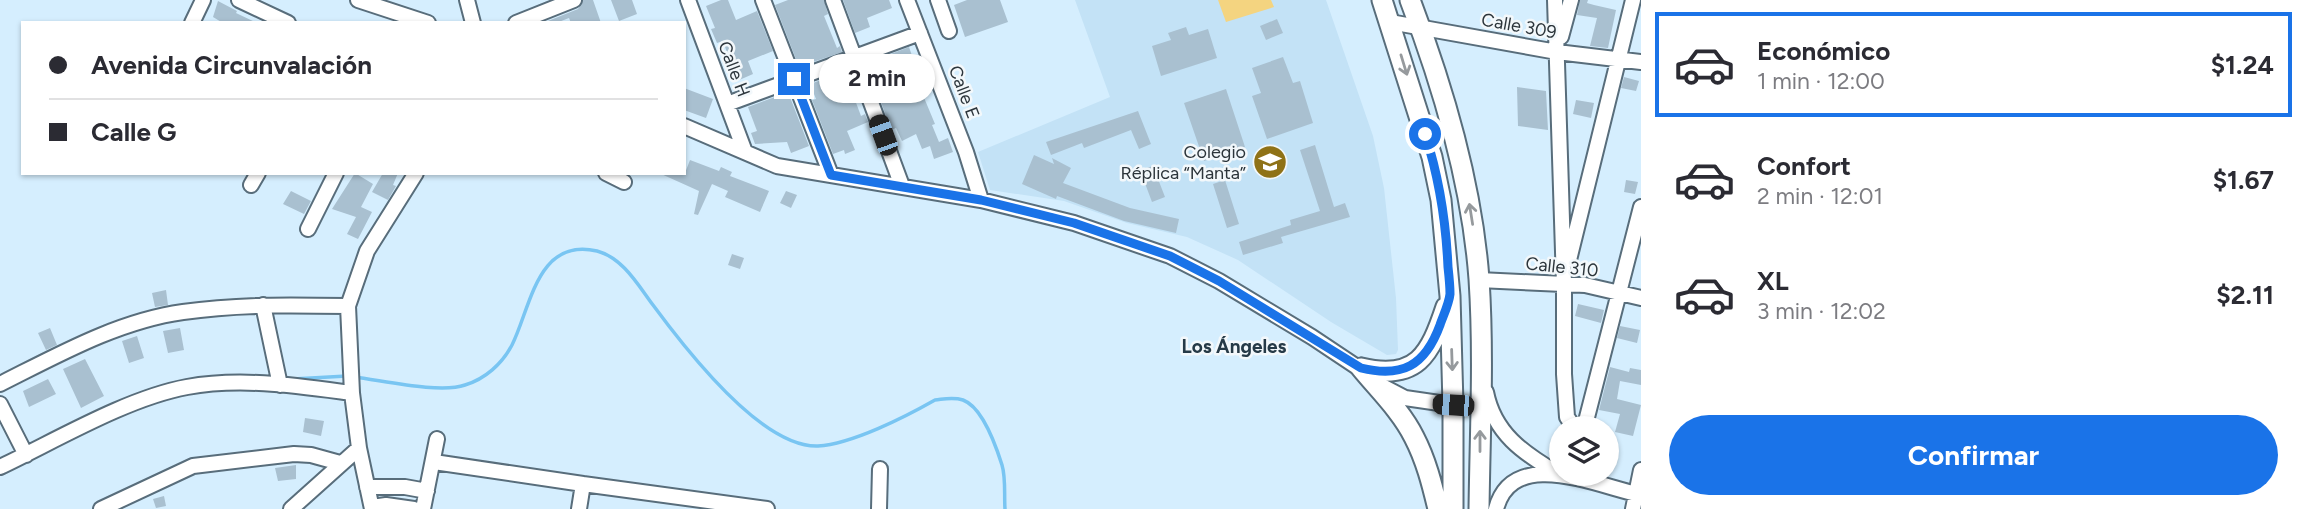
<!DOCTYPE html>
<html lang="es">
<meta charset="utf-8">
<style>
body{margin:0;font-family:Figtree,sans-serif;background:#f2f2f3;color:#2b2b33;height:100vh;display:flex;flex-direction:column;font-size:26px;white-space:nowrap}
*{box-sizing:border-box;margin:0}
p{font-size:23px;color:#7c7c81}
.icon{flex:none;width:38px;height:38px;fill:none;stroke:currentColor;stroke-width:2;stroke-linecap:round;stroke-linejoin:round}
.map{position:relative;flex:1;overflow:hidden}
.details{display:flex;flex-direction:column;background:#fff;width:665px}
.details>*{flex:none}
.top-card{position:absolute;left:21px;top:21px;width:665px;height:154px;border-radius:0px;box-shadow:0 2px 5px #0004;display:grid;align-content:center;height:154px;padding:0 28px;background:#fff}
.tools{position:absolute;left:1549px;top:416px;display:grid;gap:14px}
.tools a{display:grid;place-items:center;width:70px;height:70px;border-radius:50%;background:#fff;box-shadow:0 2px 5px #0004;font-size:35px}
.end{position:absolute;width:32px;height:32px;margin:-16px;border:9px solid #1a73e8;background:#fff;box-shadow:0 0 0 4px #fff}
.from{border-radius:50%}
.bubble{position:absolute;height:49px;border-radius:24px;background:#fff;box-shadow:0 2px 5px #0004;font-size:23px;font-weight:700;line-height:49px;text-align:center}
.car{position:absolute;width:21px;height:42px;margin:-21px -10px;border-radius:9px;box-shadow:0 0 5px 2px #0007;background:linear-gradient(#222 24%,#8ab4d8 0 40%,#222 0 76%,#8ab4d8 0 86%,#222 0)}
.top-card b{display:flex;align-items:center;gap:24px;height:66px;font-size:26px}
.top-card b+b{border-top:2px solid #e1e1e2}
.top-card i{width:18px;height:18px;background:#2b2b33}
ul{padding:12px 0 0;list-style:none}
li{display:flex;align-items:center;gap:21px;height:105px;margin:0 14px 10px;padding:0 14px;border:4px solid transparent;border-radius:0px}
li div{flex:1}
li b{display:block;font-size:26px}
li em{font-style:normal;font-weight:700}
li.selected{border-color:#1a73e8}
li>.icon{width:63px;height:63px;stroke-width:1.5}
.primary-button{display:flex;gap:14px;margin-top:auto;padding:14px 28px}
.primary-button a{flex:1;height:80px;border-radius:42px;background:#1a73e8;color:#fff;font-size:28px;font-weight:700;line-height:80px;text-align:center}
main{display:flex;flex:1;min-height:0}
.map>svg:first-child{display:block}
.built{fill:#c3e2f6}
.pitch{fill:#f4d480}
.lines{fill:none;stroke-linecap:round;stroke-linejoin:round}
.stream{stroke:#79c5f2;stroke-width:3.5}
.building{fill:#a9c0d0}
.minor-casing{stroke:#586d7b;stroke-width:18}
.highway-casing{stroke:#586d7b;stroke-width:23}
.minor{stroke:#fff;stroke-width:14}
.highway{stroke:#fff;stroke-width:19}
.oneway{stroke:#969a9d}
.route{stroke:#1a73e8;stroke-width:9}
.labels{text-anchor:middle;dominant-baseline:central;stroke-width:5;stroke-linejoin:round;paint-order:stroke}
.street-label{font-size:18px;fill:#2c353b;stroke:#f3f8fb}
.poi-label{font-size:18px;fill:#2c353b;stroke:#f3f8fb;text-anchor:end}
.neighbourhood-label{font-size:19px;font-weight:bold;fill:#263a47;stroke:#f3f8fb}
</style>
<main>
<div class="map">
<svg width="1641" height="509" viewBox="0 0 1641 509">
<rect width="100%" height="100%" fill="#d5eefe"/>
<!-- built -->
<path class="built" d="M1075,0H1326L1373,136L1384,188L1396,298L1398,350L1396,354L1387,355L1331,322L1238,260L1187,237L1127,223L1064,201L990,190L978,152L1110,97Z"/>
<!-- pitch -->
<path class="pitch" d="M1218,0H1271L1274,7L1226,22Z"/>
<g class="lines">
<!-- stream -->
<path class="stream" d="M354,377C381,380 440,394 465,385C485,379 502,364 512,345C531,307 537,237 597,251C623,258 638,285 653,305C684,347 761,448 818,446C852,444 905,417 935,400C945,399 953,397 963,400C982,407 996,446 1002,465C1006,478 1004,495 1005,509
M293,379L347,376"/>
</g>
<!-- building -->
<path class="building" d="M583,0H593L601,23H571L569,18L556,23H543L578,9Z
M611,0H632L637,14L619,21Z
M721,0H728L736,20L757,11L773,51L748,61L753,74L737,81L723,41L717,43L711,29L715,28L706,6Z
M788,0H824L828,14L824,16L837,48L840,46L842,52L799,67L775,5Z
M843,0H889L892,8L867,18L870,27L855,33Z
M967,0H1000L1008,22L965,37L954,5Z
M1580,0H1588L1587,3L1594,5L1616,10L1608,48L1590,46L1597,18L1577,15Z
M218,1L237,11L236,13L257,23H223L213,17Z
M1277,19L1283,33L1266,40L1260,26Z
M1186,27L1189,35L1208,29L1217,58L1161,76L1152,46L1171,40L1168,33Z
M909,47L919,76L922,75L926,86L920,88L935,124L932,125L939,142L948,138L953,152L934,159L930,146L922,149L916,134L902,141L896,128L891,130L867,63Z
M1283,57L1293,83L1300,81L1313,123L1267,139L1252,96L1261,93L1252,68Z
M849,70L856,91L852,92L861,116L865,114L868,122L847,131L855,150L845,154L844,150L833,154L812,100L816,99L810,84Z
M1624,77L1639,81L1636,91L1621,88Z
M1517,87L1546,91L1548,130L1518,126Z
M684,88L713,99L706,118L684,110Z
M1226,89L1245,147L1204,161L1184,103Z
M788,92L809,146L791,153L787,142L755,144L751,133L757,131L748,107Z
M1576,100L1594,103L1591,118L1573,114Z
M1138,111L1151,144L1139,149L1131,130L1084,148L1082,143L1051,155L1046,142Z
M1315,145L1334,207L1345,203L1350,217L1281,237L1283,243L1243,255L1239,242L1291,225L1290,220L1320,211L1300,150Z
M1034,155L1054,164L1052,158L1071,168L1063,183L1130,208L1179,219L1176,233L1124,221L1057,196L1056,199L1022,184Z
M690,160L719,171L721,167L732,172L730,176L769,191L760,212L725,197L728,191L712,184L698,215L694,214L699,191L659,173H685Z
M1153,166L1165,197L1152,202L1140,170Z
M355,173L373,184L361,207L372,212L358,239L347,234L356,217L332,209Z
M383,173H398L393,185L396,186L388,200L372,192Z
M1225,180L1239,224L1227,228L1213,184Z
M1626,180L1638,182L1635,194L1624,192Z
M291,191L311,201L304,214L283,204Z
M786,191L797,195L791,208L780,203Z
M732,254L744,258L740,269L728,265Z
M166,290L168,305L155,307L152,293Z
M1578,304L1604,310L1601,323L1575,316Z
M1620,326L1640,330L1637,343L1617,338Z
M50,328L57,345L46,350L38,333Z
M180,328L184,350L168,353L163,331Z
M137,336L144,358L129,363L122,341Z
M85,359L104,396L81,408L63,369Z
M1610,367L1629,372L1630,368L1641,370V385L1620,381L1617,399L1641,405L1633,436L1615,432L1620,414L1599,410Z
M48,379L56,394L29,407L23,391Z
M305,418L324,421L321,436L303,432Z
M296,465V479L278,481L275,468Z
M164,496L166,506L156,508L153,499Z"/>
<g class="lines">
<!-- minor casing -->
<g class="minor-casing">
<path id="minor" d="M239,0L288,23
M358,0L428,23
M467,0L473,23
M688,0L745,152
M763,0L831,175
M833,0L902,186
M907,0L966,152L981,200
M938,0L949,31
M1555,0L1564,283V374L1567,417L1573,426L1578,429
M1390,22L1557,52L1641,62
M192,23L203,0
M516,23L574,0
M1561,37L1571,0
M727,104L920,33
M684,126L777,166L981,200L1074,223L1170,256L1219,281L1312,337L1366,373
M606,173L624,182
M251,185L258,173
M308,229L336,173
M1569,260L1633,0
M1479,280L1585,285L1641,298
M263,305L280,385
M0,384C58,355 118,321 183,312C238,304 293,305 348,306
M1382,386L1405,398L1453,405
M1486,392C1494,433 1523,453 1557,473
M0,404L26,455
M1584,429L1641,207
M434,462L583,484L579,509
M0,467C55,441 127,398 187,387C241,377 299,386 352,393
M583,484L767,509
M367,487H405L427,491
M372,507L386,505L414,509
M101,509L193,466L294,454L311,455L340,463
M291,509L359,448
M372,509L359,448L352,393L348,306L367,251L416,173
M423,509L437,439
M879,509L880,469
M1496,509C1513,446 1597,486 1641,495
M1633,509L1641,470"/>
</g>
<!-- highway casing -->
<g class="highway-casing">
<path id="highway" d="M1382,0L1432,157L1441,200L1450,296L1453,405V509
M1410,0C1444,89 1472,184 1479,279C1484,355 1480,433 1479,509
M1361,368C1379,390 1401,411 1414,437C1426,460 1432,484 1438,509
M1361,368C1417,381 1430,355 1446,307"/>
</g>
<!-- minor -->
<use href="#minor" class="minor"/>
<!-- highway -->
<use href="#highway" class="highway"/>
</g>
<!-- one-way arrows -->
<defs><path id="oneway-shaft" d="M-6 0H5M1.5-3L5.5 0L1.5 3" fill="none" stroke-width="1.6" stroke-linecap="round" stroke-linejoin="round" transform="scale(1.75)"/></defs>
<g class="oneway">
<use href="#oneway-shaft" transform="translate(1404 65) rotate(73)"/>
<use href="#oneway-shaft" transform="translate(1471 214) rotate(-99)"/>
<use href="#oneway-shaft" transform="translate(1452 360) rotate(88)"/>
<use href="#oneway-shaft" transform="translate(1480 441) rotate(-90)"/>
</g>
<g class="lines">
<!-- route -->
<path class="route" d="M794,79L831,175L981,200L1074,223L1170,256L1219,281L1361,368C1402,378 1425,366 1440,325C1443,316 1449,304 1450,294C1450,286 1449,276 1448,267C1446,222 1439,177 1425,134"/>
</g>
<!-- icons -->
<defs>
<g id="school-disc" transform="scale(1.75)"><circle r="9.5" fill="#8f7217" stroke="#f3f8fb"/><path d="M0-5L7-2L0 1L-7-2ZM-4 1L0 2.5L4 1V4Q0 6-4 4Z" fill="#fff"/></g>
</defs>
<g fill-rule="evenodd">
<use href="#school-disc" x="1270" y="162"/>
</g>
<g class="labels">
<!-- street labels -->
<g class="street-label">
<text transform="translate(1519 26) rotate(10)">Calle 309</text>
<text transform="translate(734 69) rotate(69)">Calle H</text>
<text transform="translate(964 92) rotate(69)">Calle E</text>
<text transform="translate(1562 267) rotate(6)">Calle 310</text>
</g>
<!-- poi labels -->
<g class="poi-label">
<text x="1246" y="152">Colegio<tspan x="1246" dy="21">Réplica “Manta”</tspan></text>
</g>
<!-- neighbourhood labels -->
<g class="neighbourhood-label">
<text x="1234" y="346">Los Ángeles</text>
</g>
</g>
</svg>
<div class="tools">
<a><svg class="icon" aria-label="layers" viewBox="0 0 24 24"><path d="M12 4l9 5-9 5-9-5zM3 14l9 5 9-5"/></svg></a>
</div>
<i class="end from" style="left:1425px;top:134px"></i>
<i class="end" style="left:794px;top:79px"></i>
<div class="bubble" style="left:819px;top:54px;width:116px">2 min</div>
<i class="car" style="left:883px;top:135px;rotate:340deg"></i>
<i class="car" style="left:1453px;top:405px;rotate:274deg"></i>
<div class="top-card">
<b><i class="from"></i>Avenida Circunvalación</b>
<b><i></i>Calle G</b>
</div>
</div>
<section class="details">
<ul>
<li class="selected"><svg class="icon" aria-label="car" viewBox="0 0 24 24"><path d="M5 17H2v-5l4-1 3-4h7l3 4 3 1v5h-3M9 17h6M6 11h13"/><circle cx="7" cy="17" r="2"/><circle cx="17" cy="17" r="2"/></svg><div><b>Económico</b><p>1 min · 12:00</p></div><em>$1.24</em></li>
<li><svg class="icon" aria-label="car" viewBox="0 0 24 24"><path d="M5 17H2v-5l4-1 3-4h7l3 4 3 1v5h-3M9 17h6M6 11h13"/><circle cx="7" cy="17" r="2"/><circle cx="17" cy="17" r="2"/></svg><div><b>Confort</b><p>2 min · 12:01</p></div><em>$1.67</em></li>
<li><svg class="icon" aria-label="car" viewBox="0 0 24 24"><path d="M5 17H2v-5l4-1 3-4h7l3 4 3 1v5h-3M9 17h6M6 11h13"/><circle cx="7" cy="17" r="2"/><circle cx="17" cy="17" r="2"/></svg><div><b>XL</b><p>3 min · 12:02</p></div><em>$2.11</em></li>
</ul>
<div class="primary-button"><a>Confirmar</a></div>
</section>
</main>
